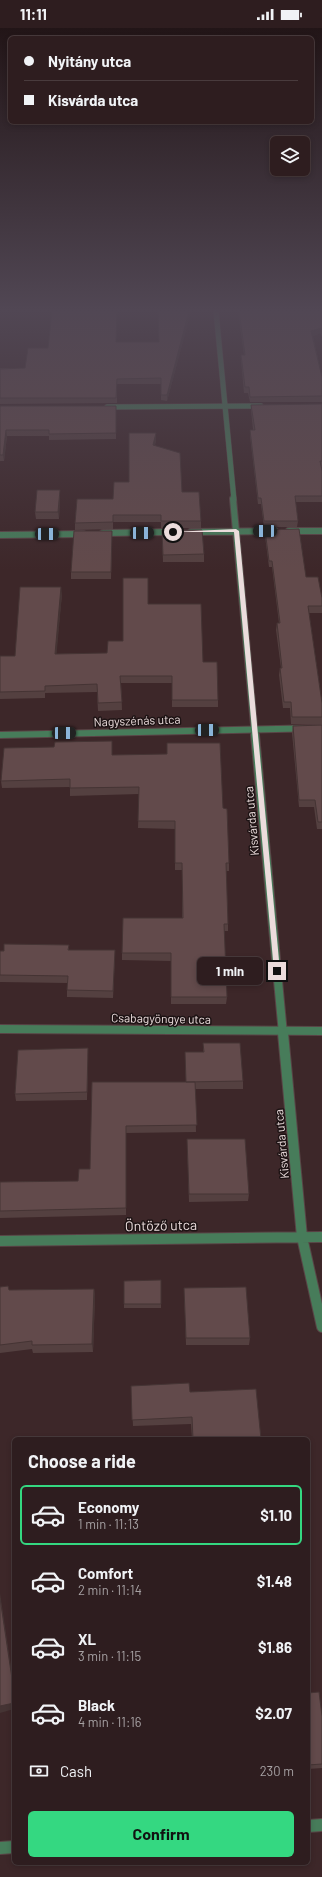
<!DOCTYPE html>
<meta charset="utf-8">
<style>
body{margin:0;font-family:Barlow,sans-serif;background:#362628;color:#f1f3f6;height:100vh;display:flex;flex-direction:column;font-size:15px;white-space:nowrap}
*{box-sizing:border-box;margin:0}
p{font-size:13px;color:#a7a2a4}
.icon{flex:none;width:22px;height:22px;fill:none;stroke:currentColor;stroke-width:2;stroke-linecap:round;stroke-linejoin:round}
.map{position:relative;flex:1;overflow:hidden}
.side{position:absolute;left:12px;top:1409px;width:298px;height:428px;display:flex;flex-direction:column;background:#2e1d1f;border-radius:6px;box-shadow:0 2px 6px #0003,0 0 0 1px #493b3d}
.side>*{flex:none}
.top-card{position:absolute;left:8px;top:8px;width:306px;height:88px;border-radius:6px;box-shadow:0 2px 6px #0003,0 0 0 1px #493b3d;display:grid;align-content:center;height:88px;padding:0 16px;background:#2e1d1f}
.fabs{position:absolute;left:270px;top:108px;display:grid;gap:8px}
.fabs a{display:grid;place-items:center;width:40px;height:40px;border-radius:6px;background:#2e1d1f;box-shadow:0 2px 6px #0003,0 0 0 1px #493b3d;font-size:20px}
.end{position:absolute;width:18px;height:18px;margin:-9px;border:5px solid #ebdcdc;background:#111;box-shadow:0 0 0 2px #111}
.from{border-radius:50%}
.bubble{position:absolute;height:28px;border-radius:6px;background:#2e1d1f;box-shadow:0 2px 6px #0003,0 0 0 1px #493b3d;font-size:13px;font-weight:700;line-height:28px;text-align:center}
.car{position:absolute;width:12px;height:24px;margin:-12px -6px;border-radius:5px;box-shadow:0 0 3px 1px #0007;background:linear-gradient(#222 24%,#8ab4d8 0 40%,#222 0 76%,#8ab4d8 0 86%,#222 0)}
.top-card b{display:flex;align-items:center;gap:14px;height:38px;font-size:15px}
.top-card b+b{border-top:1px solid #493b3d}
.top-card i{width:10px;height:10px;background:#f1f3f6}
ul{padding:0;list-style:none}
li{display:flex;align-items:center;gap:12px;height:60px;margin:0 8px 6px;padding:0 8px;border:2px solid transparent;border-radius:6px}
li div{flex:1}
li b{display:block;font-size:15px}
li em{font-style:normal;font-weight:700}
li.on{border-color:#34d881}
li>.icon{width:36px;height:36px;stroke-width:1.5}
h2{padding:0 16px;font-size:18px;line-height:48px}
.pay{display:flex;align-items:center;gap:10px;height:44px;padding:0 16px;font-size:15px}
.pay p{margin-inline-start:auto}
.cta{display:flex;gap:8px;margin-top:auto;padding:8px 16px}
.cta a{flex:1;height:46px;border-radius:6px;background:#34d881;color:#111;font-size:16px;font-weight:700;line-height:46px;text-align:center}
.status{display:flex;justify-content:space-between;align-items:center;height:28px;padding:0 20px;background:#2e1d1f;direction:ltr}
.status svg{height:11px;fill:currentColor}
.map>svg:first-child{display:block}
.lines{fill:none;stroke-linecap:round;stroke-linejoin:round}
.minor-far4-casing{stroke:#594446;stroke-width:6}
.minor-far3-casing{stroke:#594446;stroke-width:8}
.minor-far2-casing{stroke:#594446;stroke-width:10}
.minor-far1-casing{stroke:#594446;stroke-width:12}
.minor-casing{stroke:#594446;stroke-width:14}
.minor-far4{stroke:#477c5a;stroke-width:5}
.minor-far3{stroke:#477c5a;stroke-width:6}
.minor-far2{stroke:#477c5a;stroke-width:8}
.minor-far1{stroke:#477c5a;stroke-width:10}
.minor{stroke:#477c5a;stroke-width:12}
.wall{fill:#544040}
.shaded-wall{fill:#453434}
.building{fill:#624a4b;stroke:#453434}
.route{fill:#ebdcdc}
.labels{text-anchor:middle;dominant-baseline:central;stroke-width:3;stroke-linejoin:round;paint-order:stroke}
.street-label{font-size:12px;fill:#ebdcdc;stroke:#1d1314}
.near-street-label{font-size:14px;fill:#ebdcdc;stroke:#1d1314}
</style>
<div class="status"><b>11:11</b><svg viewBox="0 0 49 12"><path d="M0 12V9h3v3zM5 12V6h3v6zM10 12V3h3v9zM15 12V0h3v12zM26 1h20v11H26zM47 4h2v5h-2z"/></svg></div>
<div class="map">
<svg width="322" height="1849" viewBox="0 0 322 1849">
<rect width="100%" height="100%" fill="#3d2729"/>
<g class="lines">
<!-- minor-far4 casing -->
<g class="minor-far4-casing">
<path id="minor-far4" d="M216,283L234,472
M107,379L261,378"/>
</g>
<!-- minor-far3 casing -->
<g class="minor-far3-casing">
<path id="minor-far3" d="M233,471L255,708
M289,503H322
M191,504L275,503
M103,505L171,504
M0,507L83,506
M0,707L322,700"/>
</g>
<!-- minor-far2 casing -->
<g class="minor-far2-casing">
<path id="minor-far2" d="M255,707L283,1006
M0,1001L322,1003"/>
</g>
<!-- minor-far1 casing -->
<g class="minor-far1-casing">
<path id="minor-far1" d="M283,1005L302,1209L322,1299
M0,1213L322,1209"/>
</g>
<!-- minor casing -->
<g class="minor-casing">
<path id="minor" d="M308,1798L322,1797
M0,1820L14,1819"/>
</g>
<!-- minor-far4 -->
<use href="#minor-far4" class="minor-far4"/>
<!-- minor-far3 -->
<use href="#minor-far3" class="minor-far3"/>
<!-- minor-far2 -->
<use href="#minor-far2" class="minor-far2"/>
<!-- minor-far1 -->
<use href="#minor-far1" class="minor-far1"/>
<!-- minor -->
<use href="#minor" class="minor"/>
</g>
<!-- wall -->
<path class="wall" d="M16,283H117L116,314H159L191,283L167,373L161,372V356H117V375L0,376V340H25L48,320L52,283L16,284Z
M238,283H322V309L320,305L313,308L322,349V374H250L248,365H244L241,332V327H244Z
M322,376V439H321L322,443V474H295L298,493L297,499H264L261,476H258L250,408V402H253L251,382V377Z
M0,378H116V411L49,412V408H7L4,433H0Z
M156,405V412L155,417L182,464L201,493V500H161V494H113V501L75,502V495L113,471L129,454Z
M60,462V469L59,491H36L35,484Z
M162,502L204,526V534H163Z
M265,502L306,549L322,570V585H309L322,675V696H291L290,680H283L279,647L280,640H281L276,602L277,595H279L272,539H269L265,508Z
M112,510L111,551H71V544Z
M62,566L56,626L107,625L123,613L148,576L203,634L218,672V679H172V655H121L122,682L98,683L97,664L45,665V670L0,671V628H15Z
M322,697V801H317L314,779H299L292,705L293,698Z
M112,727L223,780L229,835V843H226L228,896V903H224L227,969L226,976H171V933L122,932V925L182,890V842H175V801L138,800L139,766L70,768V759L2,760L1,753Z
M69,917V922H115L113,970L67,969V955L0,954V923Z
M203,1015L243,1053V1061H195L196,1104L126,1105V1187L0,1190V1154L78,1153L90,1141L92,1054H186L185,1024H203Z
M88,1028L87,1072L16,1073L15,1066Z
M187,1111L249,1166L248,1173L189,1174Z
M161,1252V1280H124V1253Z
M0,1259L9,1262L94,1261L95,1269L93,1324L33,1325L32,1321L0,1325Z
M184,1260L250,1310L249,1317H186Z
M131,1358L190,1364L261,1411H192L191,1396L133,1398Z
M308,1665L322,1688V1740L308,1741Z"/>
<!-- shaded-wall -->
<path class="shaded-wall" d="M189,283H191L167,373V367Z
M321,300L320,305L311,309V303Z
M6,402L7,408L4,433L3,427Z
M156,405V412L153,424V417Z
M60,462V469L59,491L58,484Z
M61,559L62,566L56,633L55,626Z
M115,922V930L113,970V963Z
M94,1261L95,1269L93,1324L92,1316Z
M0,1565L14,1659V1664L0,1570Z
M14,1675V1681L0,1685V1678Z"/>
<!-- building -->
<path class="building" d="M52,283H117L116,314H159L158,283H189L167,367H161V350L117,351L116,370H0V341L25,340L28,320H48Z
M239,283H322V302L321,300L311,303L322,349V368L250,369L249,359H245L241,327H245Z
M322,376V433H320L322,443V468H295L298,493H264L261,470H258L250,402H255L251,377Z
M0,378H116V405L49,406V402H6L3,427H0Z
M129,405H156L153,417L180,425L182,464H199L201,493H161V487H113V494L75,495L77,471H113L114,454H129Z
M37,462H60L58,484H35Z
M299,501L306,549H318L322,570V578H308L322,675V689H292L291,674H284L280,640H282L277,595H280L272,533H269L265,502Z
M162,502H202L204,526L163,527Z
M74,503H112L111,544H71Z
M123,550H148V576H201L203,634H217L218,672H172V648H120L122,674L98,675L97,656L45,658V663L0,664V628H15L20,559H61L55,626L107,625L108,613H123Z
M322,697V794H318L315,772H299L293,698Z
M112,713V727L167,726V715H220L223,780L227,781L229,835H226L228,896H224L227,969H171V925H122L123,890H183L182,835H175V793H138L139,759L70,760V751L1,753L4,720L54,719L55,714Z
M4,916L69,917L68,922H115L113,963L67,962L68,948L0,947V923H4Z
M203,1015H240L243,1053L186,1054L185,1024H204Z
M88,1020L87,1064L15,1066L18,1022Z
M92,1054H195L197,1097L126,1098V1180L0,1183V1154L78,1153L79,1141H90Z
M187,1111H245L249,1166H189Z
M161,1252V1276H124V1253Z
M8,1258L9,1262L94,1261L92,1316L32,1317V1313L0,1317V1259Z
M246,1259L250,1310H186L184,1260Z
M189,1355L190,1364L256,1361L261,1411H193L192,1389L132,1392L131,1358Z
M0,1570L14,1664V1675L0,1678Z
M319,1664L322,1688V1736L308,1737V1665Z"/>
<!-- sky -->
<linearGradient id="sky" x2="0" y2="1"><stop stop-color="#221517"/><stop offset="0.52" stop-color="#514754"/><stop offset="1" stop-color="#514754" stop-opacity="0"/></linearGradient>
<rect width="322" height="542" fill="url(#sky)"/>
<!-- route -->
<path class="route" d="M236,501L239,503L280,943L277,945L274,943L234,504H171Z"/>
<g class="labels">
<!-- street labels -->
<g class="street-label">
<text transform="translate(137 692) rotate(-2)">Nagyszénás utca</text>
<text transform="translate(251 793) rotate(-95)">Kisvárda utca</text>
<text transform="translate(161 990) rotate(1)">Csabagyöngye utca</text>
<text transform="translate(281 1116) rotate(-95)">Kisvárda utca</text>
</g>
<!-- near-street labels -->
<g class="near-street-label">
<text transform="translate(161 1197) rotate(-1)">Öntöző utca</text>
</g>
</g>
</svg>
<div class="fabs">
<a><svg class="icon" aria-label="layers" viewBox="0 0 24 24"><path d="M12 4l9 5-9 5-9-5zM3 14l9 5 9-5"/></svg></a>
</div>
<i class="end from" style="left:173px;top:504px"></i>
<i class="end" style="left:277px;top:943px"></i>
<div class="bubble" style="left:197px;top:929px;width:66px">1 min</div>
<i class="car" style="left:265px;top:503px;rotate:270deg"></i>
<i class="car" style="left:142px;top:505px;rotate:89deg"></i>
<i class="car" style="left:47px;top:506px;rotate:89deg"></i>
<i class="car" style="left:207px;top:702px;rotate:89deg"></i>
<i class="car" style="left:64px;top:705px;rotate:89deg"></i>
<div class="top-card">
<b><i class="from"></i>Nyitány utca</b>
<b><i></i>Kisvárda utca</b>
</div>
<section class="side">
<h2>Choose a ride</h2>
<ul>
<li class="on"><svg class="icon" aria-label="car" viewBox="0 0 24 24"><path d="M5 17H2v-5l4-1 3-4h7l3 4 3 1v5h-3M9 17h6M6 11h13"/><circle cx="7" cy="17" r="2"/><circle cx="17" cy="17" r="2"/></svg><div><b>Economy</b><p>1 min · 11:13</p></div><em>$1.10</em></li>
<li><svg class="icon" aria-label="car" viewBox="0 0 24 24"><path d="M5 17H2v-5l4-1 3-4h7l3 4 3 1v5h-3M9 17h6M6 11h13"/><circle cx="7" cy="17" r="2"/><circle cx="17" cy="17" r="2"/></svg><div><b>Comfort</b><p>2 min · 11:14</p></div><em>$1.48</em></li>
<li><svg class="icon" aria-label="car" viewBox="0 0 24 24"><path d="M5 17H2v-5l4-1 3-4h7l3 4 3 1v5h-3M9 17h6M6 11h13"/><circle cx="7" cy="17" r="2"/><circle cx="17" cy="17" r="2"/></svg><div><b>XL</b><p>3 min · 11:15</p></div><em>$1.86</em></li>
<li><svg class="icon" aria-label="car" viewBox="0 0 24 24"><path d="M5 17H2v-5l4-1 3-4h7l3 4 3 1v5h-3M9 17h6M6 11h13"/><circle cx="7" cy="17" r="2"/><circle cx="17" cy="17" r="2"/></svg><div><b>Black</b><p>4 min · 11:16</p></div><em>$2.07</em></li>
</ul>
<div class="pay"><svg class="icon" aria-label="cash" viewBox="0 0 24 24"><path d="M3 7h18v10H3z"/><circle cx="12" cy="12" r="2"/></svg>Cash<p>230 m</p></div>
<div class="cta"><a>Confirm</a></div>
</section>
</div>
